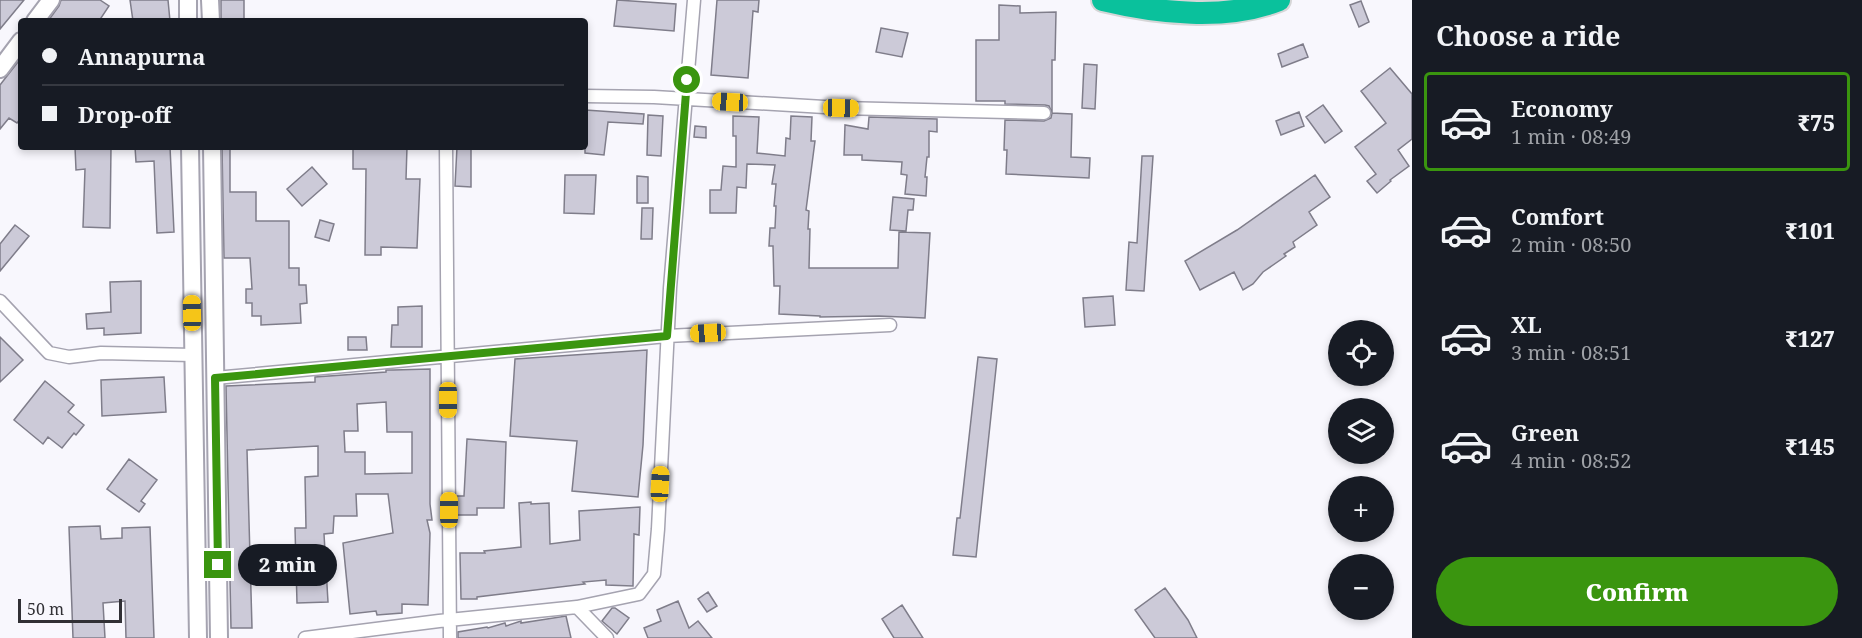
<!DOCTYPE html>
<meta charset="utf-8">
<style>
body{margin:0;font-family:"Noto Serif",serif;background:#242831;color:#f1f3f6;height:100vh;display:flex;flex-direction:column;font-size:22px;white-space:nowrap}
*{box-sizing:border-box;margin:0}
p{font-size:20px;color:#9ea1a6}
.icon{flex:none;width:33px;height:33px;fill:none;stroke:currentColor;stroke-width:2;stroke-linecap:round;stroke-linejoin:round}
.map{position:relative;flex:1;overflow:hidden}
.sheet{display:flex;flex-direction:column;background:#171b24;width:450px}
.sheet>*{flex:none}
.banner{position:absolute;left:18px;top:18px;width:570px;height:132px;border-radius:6px;box-shadow:0 3px 9px #0003;display:grid;align-content:center;height:132px;padding:0 24px;background:#171b24}
.buttons{position:absolute;left:1328px;top:320px;display:grid;gap:12px}
.buttons a{display:grid;place-items:center;width:66px;height:66px;border-radius:50%;background:#171b24;box-shadow:0 3px 9px #0003;font-size:30px}
.scale{position:absolute;left:18px;bottom:15px;width:104px;box-sizing:border-box;padding-left:6px;border:3px solid #313035;border-top:0;font-size:16px;line-height:21px;white-space:nowrap;color:#313035;-webkit-text-stroke:4px #f8f7fd;paint-order:stroke}
.end{position:absolute;width:27px;height:27px;margin:-14px;border:8px solid #3a950f;background:#fff;box-shadow:0 0 0 3px #fff}
.from{border-radius:50%}
.bubble{position:absolute;height:42px;border-radius:21px;background:#171b24;box-shadow:0 3px 9px #0003;font-size:20px;font-weight:800;line-height:42px;text-align:center}
.car{position:absolute;width:18px;height:36px;margin:-18px -9px;border-radius:8px;box-shadow:0 0 4px 2px #0007;background:linear-gradient(#f5c518 24%,#345 0 40%,#f5c518 0 76%,#345 0 86%,#f5c518 0)}
.banner b{display:flex;align-items:center;gap:21px;height:57px;font-size:22px}
.banner b+b{border-top:2px solid #363941}
.banner i{width:15px;height:15px;background:#f1f3f6}
ul{padding:0;list-style:none}
li{display:flex;align-items:center;gap:18px;height:99px;margin:0 12px 9px;padding:0 12px;border:3px solid transparent;border-radius:6px}
li div{flex:1}
li b{display:block;font-size:22px}
li em{font-style:normal;font-weight:800}
li.on{border-color:#3a950f}
li>.icon{width:54px;height:54px;stroke-width:1.5}
h2{padding:0 24px;font-size:27px;line-height:72px}
.action{display:flex;gap:12px;margin-top:auto;padding:12px 24px}
.action a{flex:1;height:69px;border-radius:36px;background:#3a950f;color:#fff;font-size:24px;font-weight:800;line-height:69px;text-align:center}
main{display:flex;flex:1;min-height:0}
.map>svg:first-child{display:block}
.building{fill:#cccad8;stroke:#7f7d8a;stroke-width:1.5;fill-rule:evenodd}
.lines{fill:none;stroke-linecap:round;stroke-linejoin:round}
.street-casing{stroke:#a5a3b0;stroke-width:15}
.secondary-casing{stroke:#a5a3b0;stroke-width:20}
.highway-casing{stroke:#d6d6d7;stroke-width:26}
.street{stroke:#fff;stroke-width:12}
.secondary{stroke:#fff;stroke-width:16}
.highway{stroke:#0ac19c;stroke-width:22}
.route{stroke:#3a950f;stroke-width:8}
</style>
<main>
<div class="map">
<svg width="1412" height="638" viewBox="0 0 1412 638">
<rect width="100%" height="100%" fill="#f8f7fd"/>
<!-- building -->
<path class="building" d="M0,0H24L0,29Z
M61,0H100L109,6L99,21H48L59,6Z
M130,0H168L170,21H133Z
M221,0H244V21H221Z
M617,0L676,4L674,31L614,26Z
M717,0H759L758,12L753,11L748,78L711,75Z
M1361,1L1369,22L1359,27L1350,5Z
M999,5L1020,6V13L1056,12L1055,60H1052V113L1072,114L1071,157L1090,158L1089,178L1006,174L1007,150H1004L1005,120L1044,121L1051,118L1052,113L1049,106L1045,105L1005,104V101H976V40H999Z
M881,28L908,33L902,57L876,52Z
M1303,44L1308,57L1282,67L1278,54Z
M21,58V118L17,123L9,118L0,129V85Z
M1084,64L1097,65L1095,109L1082,108Z
M1390,68L1412,94V139L1398,150L1409,166L1390,180L1391,181L1377,193L1367,181L1376,174L1355,147L1386,123L1361,91Z
M1323,105L1342,131L1325,143L1306,117Z
M585,110L644,114L643,124L608,122L604,155L585,153Z
M1299,112L1304,126L1281,135L1276,121Z
M648,115L663,116L661,156L647,155Z
M733,116L759,117L757,153L785,156L786,138L790,139L791,116L812,117L811,141H815L806,210L809,211L808,229H810L809,268H898L899,232L930,233L925,318L879,316L820,317V316L779,314L780,286H774L773,246H769L770,228H775L776,206H774L776,184H772L775,165L747,164L746,188L737,187L736,213H710V190H721L723,166L736,167V136H733Z
M869,117L937,119V132L929,131V157H927L925,177H927L926,196L905,194L907,175L901,174L902,162L862,160V155H844L845,125L868,129Z
M695,126L706,127V138L694,137Z
M75,147H111L110,228L83,227L85,169L76,170Z
M135,147H170L174,232L157,233L154,161L136,162Z
M222,147H230V192H256V221H289V268H299V285H306L307,303L300,304L301,323L261,325V316H252V303H246V289H252L250,258H224Z
M353,147H407L406,179H420L417,248L381,247V255H365L366,169H353Z
M457,147H471V187L455,186Z
M1142,156H1153L1144,291L1126,290L1129,242L1137,243Z
M312,167L327,184L302,206L287,189Z
M565,175H596L594,214L564,213Z
M1315,175L1330,197L1309,212L1317,225L1293,242L1295,247L1284,254L1286,256L1263,272L1253,284L1243,290L1234,272L1200,290L1185,261L1237,230Z
M637,176L648,177V203H637Z
M893,197L914,199L913,210H908L906,231L890,230Z
M642,208H653L652,239H641Z
M320,220L334,224L329,241L315,237Z
M15,225L29,236L0,271V244Z
M141,281V333L104,335V328L87,329L86,314L111,312L110,282Z
M1113,296L1115,325L1085,327L1083,298Z
M422,306V347H391L392,325H398V307Z
M0,337L23,360L0,382Z
M348,337H366L367,350H348Z
M647,350L643,445L638,497L572,491L577,441L510,436L515,359Z
M978,357L997,359L976,557L953,555L957,518H960Z
M430,369V504L432,520H427L430,533L428,605L402,604V613L377,615L376,611L350,614L343,543L393,533L388,494H356L357,516H334L333,533L324,534L328,602L297,603L295,528H306L305,477L318,476V446L247,450L252,628H231L226,386L315,382V377L386,372V370H393ZM386,402L387,432H412V473L365,474V452H345L344,431H358L357,404Z
M164,377L166,412L102,416L101,380Z
M45,381L74,405L68,412L84,425L76,435L74,433L62,448L48,437L43,444L14,420Z
M467,439L506,442L504,508H477V515H457V496H464Z
M129,459L157,480L141,501L145,504L139,512L107,489Z
M531,502V504L549,503L550,544L580,540L579,511L640,507L639,535L634,534L633,586L606,585V580L583,582L585,584L477,597V599H461L460,553H485L484,551L521,547L519,503Z
M100,526L101,539L122,538V528L150,527L154,638H126L125,601L103,603L105,638H73L69,527Z
M1165,588L1188,620L1197,638H1155L1135,610Z
M708,592L717,606L707,612L698,599Z
M678,601L689,628L698,621L712,638H648L644,628L661,621L657,610Z
M902,605L923,638H894L882,619Z
M612,608H615L629,618L617,634L602,621Z
M566,616L571,638H458V632L487,627L488,628L505,623L506,626L521,621V623Z"/>
<g class="lines">
<!-- street casing -->
<g class="street-casing">
<path id="street" d="M585,96L654,97L841,108L1044,113
M446,147L450,638
M0,301L49,353L69,357L101,353L193,355
M215,378L667,336L890,325
M577,607L607,638
M305,638L439,621L577,607L639,594L654,574L658,529L670,288L694,0"/>
</g>
<!-- secondary casing -->
<g class="secondary-casing">
<path id="secondary" d="M188,0V21
M210,0L211,21
M35,21L51,0
M0,69L21,41
M190,147L198,638
M212,147L219,638"/>
</g>
<!-- highway casing -->
<g class="highway-casing">
<path id="highway" d="M1103,0C1157,13 1226,21 1279,0"/>
</g>
<!-- street -->
<use href="#street" class="street"/>
<!-- secondary -->
<use href="#secondary" class="secondary"/>
<!-- highway -->
<use href="#highway" class="highway"/>
</g>
<g class="lines">
<!-- route -->
<path class="route" d="M218,565L215,378L667,336L687,80"/>
</g>
</svg>
<div class="buttons">
<a><svg class="icon" aria-label="locate" viewBox="0 0 24 24"><circle cx="12" cy="12" r="6"/><path d="M12 2v4M12 18v4M2 12h4M18 12h4"/></svg></a>
<a><svg class="icon" aria-label="layers" viewBox="0 0 24 24"><path d="M12 4l9 5-9 5-9-5zM3 14l9 5 9-5"/></svg></a>
<a>+</a>
<a>−</a>
</div>
<div class="scale">50 m</div>
<i class="end from" style="left:687px;top:80px"></i>
<i class="end" style="left:218px;top:565px"></i>
<div class="bubble" style="left:238px;top:544px;width:99px">2 min</div>
<i class="car" style="left:730px;top:102px;rotate:273deg"></i>
<i class="car" style="left:841px;top:108px;rotate:91deg"></i>
<i class="car" style="left:192px;top:313px;rotate:359deg"></i>
<i class="car" style="left:708px;top:333px;rotate:267deg"></i>
<i class="car" style="left:448px;top:400px;rotate:180deg"></i>
<i class="car" style="left:660px;top:484px;rotate:3deg"></i>
<i class="car" style="left:449px;top:510px;rotate:0deg"></i>
<div class="banner">
<b><i class="from"></i>Annapurna</b>
<b><i></i>Drop-off</b>
</div>
</div>
<section class="sheet">
<h2>Choose a ride</h2>
<ul>
<li class="on"><svg class="icon" aria-label="car" viewBox="0 0 24 24"><path d="M5 17H2v-5l4-1 3-4h7l3 4 3 1v5h-3M9 17h6M6 11h13"/><circle cx="7" cy="17" r="2"/><circle cx="17" cy="17" r="2"/></svg><div><b>Economy</b><p>1 min · 08:49</p></div><em>₹75</em></li>
<li><svg class="icon" aria-label="car" viewBox="0 0 24 24"><path d="M5 17H2v-5l4-1 3-4h7l3 4 3 1v5h-3M9 17h6M6 11h13"/><circle cx="7" cy="17" r="2"/><circle cx="17" cy="17" r="2"/></svg><div><b>Comfort</b><p>2 min · 08:50</p></div><em>₹101</em></li>
<li><svg class="icon" aria-label="car" viewBox="0 0 24 24"><path d="M5 17H2v-5l4-1 3-4h7l3 4 3 1v5h-3M9 17h6M6 11h13"/><circle cx="7" cy="17" r="2"/><circle cx="17" cy="17" r="2"/></svg><div><b>XL</b><p>3 min · 08:51</p></div><em>₹127</em></li>
<li><svg class="icon" aria-label="car" viewBox="0 0 24 24"><path d="M5 17H2v-5l4-1 3-4h7l3 4 3 1v5h-3M9 17h6M6 11h13"/><circle cx="7" cy="17" r="2"/><circle cx="17" cy="17" r="2"/></svg><div><b>Green</b><p>4 min · 08:52</p></div><em>₹145</em></li>
</ul>
<div class="action"><a>Confirm</a></div>
</section>
</main>
